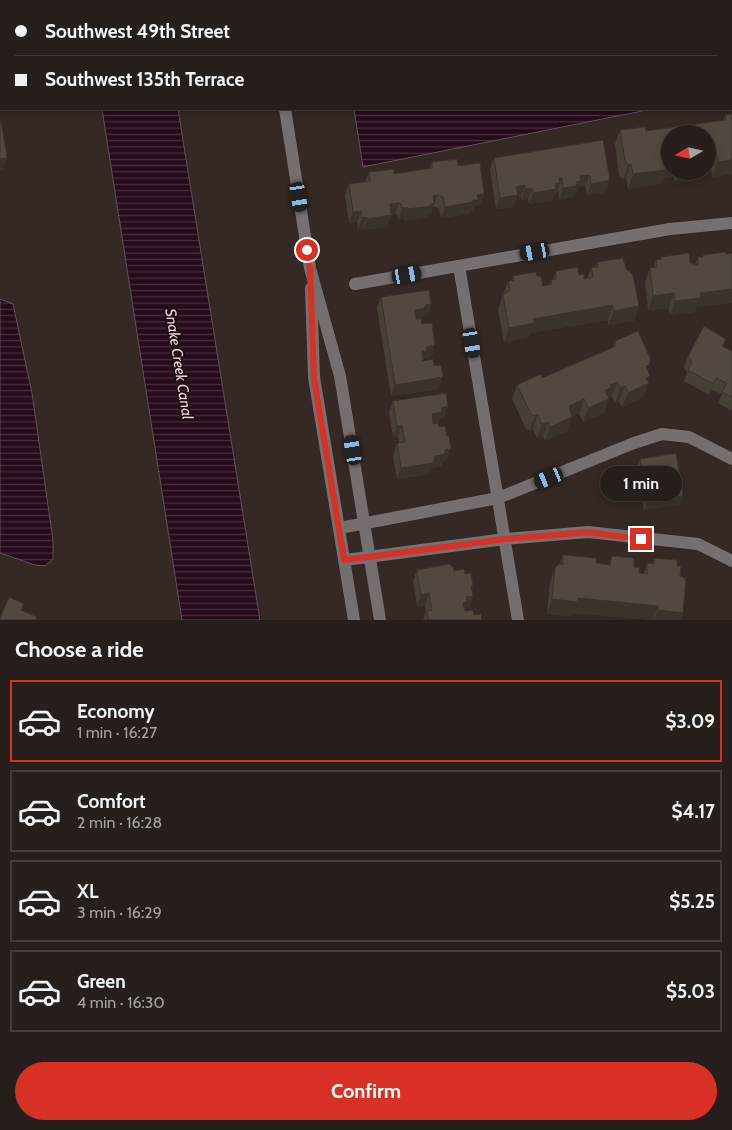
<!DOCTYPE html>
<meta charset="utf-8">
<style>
body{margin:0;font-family:Cabin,sans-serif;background:#332c28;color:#f1f3f6;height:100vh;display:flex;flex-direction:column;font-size:19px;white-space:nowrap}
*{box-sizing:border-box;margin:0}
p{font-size:16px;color:#a4a2a3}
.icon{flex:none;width:28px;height:28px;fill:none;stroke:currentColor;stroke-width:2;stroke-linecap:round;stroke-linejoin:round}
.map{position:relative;height:620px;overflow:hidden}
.panel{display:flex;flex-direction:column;background:#271f1b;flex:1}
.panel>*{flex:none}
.top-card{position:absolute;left:0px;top:0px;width:732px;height:110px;box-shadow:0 2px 8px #0003,0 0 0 1px #433d3a;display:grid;align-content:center;height:110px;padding:0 15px;background:#271f1b}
.needle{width:32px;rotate:261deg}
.controls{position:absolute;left:661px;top:125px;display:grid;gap:10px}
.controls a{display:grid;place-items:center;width:55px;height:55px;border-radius:50%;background:#271f1b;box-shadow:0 2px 8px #0003,0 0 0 1px #433d3a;font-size:25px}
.end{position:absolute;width:22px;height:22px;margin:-11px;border:6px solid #d93025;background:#fff;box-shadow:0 0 0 2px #fff}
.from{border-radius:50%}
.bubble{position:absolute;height:35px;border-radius:18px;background:#271f1b;box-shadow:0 2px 8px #0003,0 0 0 1px #433d3a;font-size:16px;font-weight:700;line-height:35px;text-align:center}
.car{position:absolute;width:15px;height:30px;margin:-15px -8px;border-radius:6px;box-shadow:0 0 4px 1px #0007;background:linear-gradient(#222 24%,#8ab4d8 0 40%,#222 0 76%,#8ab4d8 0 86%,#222 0)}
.top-card b{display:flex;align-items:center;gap:18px;height:48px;font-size:19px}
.top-card b+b{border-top:1px solid #433d3a}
.top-card i{width:12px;height:12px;background:#f1f3f6}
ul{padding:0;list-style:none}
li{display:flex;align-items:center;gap:15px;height:82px;margin:0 10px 8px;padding:0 5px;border:2px solid #433d3a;border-radius:0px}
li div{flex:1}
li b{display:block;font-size:19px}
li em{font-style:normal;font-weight:700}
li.current{border-color:#d93025}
li>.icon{width:45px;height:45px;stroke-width:1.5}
h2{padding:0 15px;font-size:22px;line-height:60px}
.button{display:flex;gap:10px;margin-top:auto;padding:10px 15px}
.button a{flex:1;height:58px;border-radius:30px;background:#d93025;color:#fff;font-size:20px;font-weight:700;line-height:58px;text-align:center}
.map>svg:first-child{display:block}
.water{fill:url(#water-rules);stroke:#64505a}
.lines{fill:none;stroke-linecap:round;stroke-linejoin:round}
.minor{stroke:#766f6f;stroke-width:12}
.wall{fill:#463f36}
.shaded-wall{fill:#39332c}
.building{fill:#51493f;stroke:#39332c}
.route{stroke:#d93025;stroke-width:6}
.labels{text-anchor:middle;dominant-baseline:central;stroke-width:4;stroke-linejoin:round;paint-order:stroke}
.water-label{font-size:15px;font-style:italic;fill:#fecfe9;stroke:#181311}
</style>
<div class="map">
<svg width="732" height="620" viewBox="0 0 732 620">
<defs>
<pattern id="water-rules" width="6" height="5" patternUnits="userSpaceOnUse" patternTransform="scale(1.25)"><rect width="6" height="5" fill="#260c1c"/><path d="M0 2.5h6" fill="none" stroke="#46303d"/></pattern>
</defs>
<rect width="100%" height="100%" fill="#342924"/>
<!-- water -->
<path class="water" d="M337,0H732V109H659H731V1Z
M102,109H178L260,620H182Z
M354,109H652L363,167Z
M0,299L13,304L32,393L53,540V559L45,566L35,565L0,553Z"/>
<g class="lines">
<!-- minor -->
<path class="minor" d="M268,0V1
M285,109L310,268L340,376L380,620
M459,266L518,620
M355,284L670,229L732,223
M311,288L314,377L354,620
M340,528L498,498L634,443L662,434L689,437L732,459
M345,560L505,539L588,532L698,544L732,561"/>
</g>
<!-- wall -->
<path class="wall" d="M725,115L732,174L712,177L711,167H708V134L670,171H707L700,173L698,179L675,182L674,177L663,178L660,184L628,189L626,178L623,179L619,176L615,144L620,130L646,131L723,120Z
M603,140L605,192L587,195L585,186L579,187L577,192L574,193L573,197L559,200L558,189L555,195H554L552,201L529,204L528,199L521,200V197H517L514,207L496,209L490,169L494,158Z
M432,162L458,166L484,194L480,205L475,206L473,211H470L469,214L441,218L439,208L433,207L430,215H427V217L404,221V219L398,220L397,215L395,214L391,215L387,227L363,230L362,229H358L357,222L349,223L345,195L349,184L365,182L369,172L394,174L429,169Z
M726,254L732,258V303L697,307L695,312L670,315L669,308L648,310L645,282L650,268L654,267L656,260L660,259L661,257L695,264L698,257H703V255Z
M597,262L639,306L634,321L608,325V320L530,333L529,337L504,342L498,309L508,281L512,280L513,276H537L543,286L549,285L551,280L553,279L556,271L579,275L584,279L587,278L591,268L595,267Z
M381,297L431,304L427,315L423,316L421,320L431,357L424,358L423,361L439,389L391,396L377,308Z
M726,339L723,347L732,351V411L718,403L722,394L712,390L709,395L684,381L687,372L684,367L688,356Z
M615,341L648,369V382L643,397L622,407L619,401L615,403L612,396L608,398L604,413L583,422L579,414L572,416L567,431L545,441L543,436L537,438L533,429L530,430L526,429L512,399L517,385L542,378L613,347Z
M393,401L448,406L443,418L440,419L438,423L447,460L443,461L441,466L432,468L429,474L397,479L393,455L397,443H399L398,436L393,437L389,412Z
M640,459L680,504L644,510L637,467Z
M563,555L596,563L609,565L612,556L634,567L639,573H644L647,563H652L654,558L677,566L680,576L683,613L680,620H653L573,613L572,616L547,614L550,582L555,568L560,564Z
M417,570L454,571L465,574L473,586L472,590L473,596L469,607H465V611L482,620H423L426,612L425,605L417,606L413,581Z"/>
<!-- shaded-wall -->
<path class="shaded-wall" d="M716,152L711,167H708V169V158L711,153Z
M7,158L3,169L0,170V159Z
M732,160V174L712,177L718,162Z
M631,164L626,178L623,179L628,165Z
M665,164H670V171H676L674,177L663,178L660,184L628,189L633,174Z
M679,171H707L700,173L698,179L675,182Z
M590,175L585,186L579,187L577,192L574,193L573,197L559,200L563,188L576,182L580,176Z
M559,178H562L555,195H554L552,201L529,204L533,193L555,184Z
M610,180L605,192L587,195L591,184Z
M525,185L521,197H517L514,207L496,209L500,198L516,187Z
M532,188L528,199L521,200L525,189Z
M484,194L480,205L475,206L473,211H470L469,214L441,218L445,207L477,195Z
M437,195L430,215H427V217L404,221L408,209L433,196Z
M399,203L395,214L386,215L390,204Z
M402,208H408L404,219L398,220Z
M361,211L357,222L349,223L353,212Z
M391,215L387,227L363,230L367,219Z
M367,217L362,229H358L362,218Z
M732,289V303L697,307L695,312L670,315L675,301L700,293Z
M674,293L669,308L648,310L653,296Z
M431,304L427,315L423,316L421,320L411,321L415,310L425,305Z
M613,305L608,320L530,333L529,337L504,342L509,328L533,319Z
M639,306L634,321L608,325L614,311Z
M435,345L431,357L424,358L422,362V352L426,347Z
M650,376L643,397L622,407L628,393L646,378Z
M443,377L439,389L391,396L395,385Z
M617,382L612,396L607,398L609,399L604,413L583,422L588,408L610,385Z
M625,386L619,401L615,403L620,388Z
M584,399L579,414L564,420L569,406Z
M448,406L443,418L440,419L438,423L427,425L432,414L441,408Z
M538,414L533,429L530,430L535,416Z
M572,417L567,431L545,441L550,427Z
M548,422L543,436L537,438L542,424Z
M402,425L398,436L393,437L397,426Z
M451,449L447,460L443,461L441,466L432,468L429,474L397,479L401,468L435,456L445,450Z
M683,496L680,504L644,510L647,502Z
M471,586H473L470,596H473L469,607H465L463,614H459L466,597Z
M429,593L425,605L417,606L421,595Z
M578,598L658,606L653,620L573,613L572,616L547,614L552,599Z
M658,610L683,613L680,620H654Z"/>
<!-- building -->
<path class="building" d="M732,114V160L718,162L716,152L711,153L712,158H708V134H670V164H665L666,170L633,174L631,164L628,165L625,161L620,130L645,127L646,131L726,120L725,115Z
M0,121H1L7,158L0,159Z
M603,140L610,180L591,184L590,175L580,176L581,181L576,182L577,186L563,188L562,178H559L560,183L555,184L556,189L533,193L532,188L525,189V185L516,187L518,195L500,198L494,158Z
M457,159L458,166L480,163L484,194L477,195L478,200H473V202L445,207L443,197L437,195L433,196L434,204H430L431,206L408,209V208H402L401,204L399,203L390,204L391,215L367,219V217L362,218L361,211L353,212L349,184L370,181L369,172L394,169V174L432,168V162Z
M726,252V254L732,253V289L700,293L701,298L675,301L674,293L653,296L650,268L657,267L656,260L661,259V257L689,253L690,263L698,265V257H703V255Z
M623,258L627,271H629L633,275L639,306L614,311L613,305L533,319L534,323L509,328L503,295L510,290L508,281L514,280L513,276L536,272L537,276H541L543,286L552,284L551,280L556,279V271L578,267L579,275L584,274V279L593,277L591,268L598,267L597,262Z
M429,290L431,304L425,305V308L415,310L416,319H421L422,324L432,323L435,345L426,347L427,351L422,352L423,361L433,359L434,366L441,365L443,377L395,385L381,297Z
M704,326L726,339L722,346L732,351V397L722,392L727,383L716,378L713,384L688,370L692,362L688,356Z
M638,331L651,360L649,365L646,366L650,376L646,378L649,383L628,393L625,386L620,388L617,382L610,385L611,388L605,390L609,399L588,408L584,399L569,406L572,417L550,427L548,422L542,424L538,414L535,416L531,414L517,385L541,374L542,378L616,346L615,341Z
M446,393L448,406L441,408L442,412L432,414L433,424L438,423L439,427L445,426L447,436H449L451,449L445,450V454L435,456L433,463L401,468L397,443L405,442L402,425L397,426L393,401Z
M676,453L683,496L647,502L640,459Z
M563,555L597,558L596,563L610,565L612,556L634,558V567L640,568L639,573L647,574V563L654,564V558L677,560V566H681L680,576L683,577L686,581L683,613L658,610V606L578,598L577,602L552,599L555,568L559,564H563Z
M449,564L453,567L454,571L464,569L465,574L471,573L473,586H471L473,596L466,597L467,602L463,603L465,611L473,610L474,615L481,614L482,620H428L427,611L432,610L429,593L421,595L417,570Z
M9,597L24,604L21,610L37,617L36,620H0V618Z"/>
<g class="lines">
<!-- route -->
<path class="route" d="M307,250L310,268L314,378L344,560L505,539L588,532L641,539"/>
</g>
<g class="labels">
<!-- water labels -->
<g class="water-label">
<text transform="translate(179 364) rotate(81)">Snake Creek Canal</text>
</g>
</g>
</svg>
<div class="controls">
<a><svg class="needle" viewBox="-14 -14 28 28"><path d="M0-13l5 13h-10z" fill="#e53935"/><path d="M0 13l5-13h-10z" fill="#a4a2a3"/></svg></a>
</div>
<i class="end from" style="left:307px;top:250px"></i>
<i class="end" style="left:641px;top:539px"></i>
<div class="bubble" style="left:600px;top:466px;width:82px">1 min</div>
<i class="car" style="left:299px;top:197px;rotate:171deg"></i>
<i class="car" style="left:535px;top:252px;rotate:260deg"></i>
<i class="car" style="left:407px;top:275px;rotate:80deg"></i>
<i class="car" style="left:472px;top:343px;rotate:170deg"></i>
<i class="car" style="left:353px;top:450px;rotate:350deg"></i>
<i class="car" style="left:549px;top:478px;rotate:248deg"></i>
<div class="top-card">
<b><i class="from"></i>Southwest 49th Street</b>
<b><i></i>Southwest 135th Terrace</b>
</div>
</div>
<section class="panel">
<h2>Choose a ride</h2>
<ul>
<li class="current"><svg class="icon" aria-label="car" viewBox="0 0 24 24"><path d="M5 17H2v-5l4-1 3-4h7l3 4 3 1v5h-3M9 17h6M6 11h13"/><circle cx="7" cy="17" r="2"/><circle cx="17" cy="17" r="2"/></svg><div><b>Economy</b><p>1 min · 16:27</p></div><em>$3.09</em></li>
<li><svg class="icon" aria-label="car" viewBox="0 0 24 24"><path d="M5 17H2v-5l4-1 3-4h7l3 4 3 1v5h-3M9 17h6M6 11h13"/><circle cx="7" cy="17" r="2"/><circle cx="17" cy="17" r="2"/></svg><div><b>Comfort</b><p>2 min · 16:28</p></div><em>$4.17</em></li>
<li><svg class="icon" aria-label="car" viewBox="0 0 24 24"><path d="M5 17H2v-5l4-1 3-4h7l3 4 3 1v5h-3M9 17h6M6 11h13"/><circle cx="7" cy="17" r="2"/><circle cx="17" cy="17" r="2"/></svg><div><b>XL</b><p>3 min · 16:29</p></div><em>$5.25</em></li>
<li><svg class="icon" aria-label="car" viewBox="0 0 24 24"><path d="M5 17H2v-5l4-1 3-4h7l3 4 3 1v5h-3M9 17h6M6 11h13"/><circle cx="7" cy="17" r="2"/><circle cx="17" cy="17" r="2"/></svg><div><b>Green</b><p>4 min · 16:30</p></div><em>$5.03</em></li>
</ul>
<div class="button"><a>Confirm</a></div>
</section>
